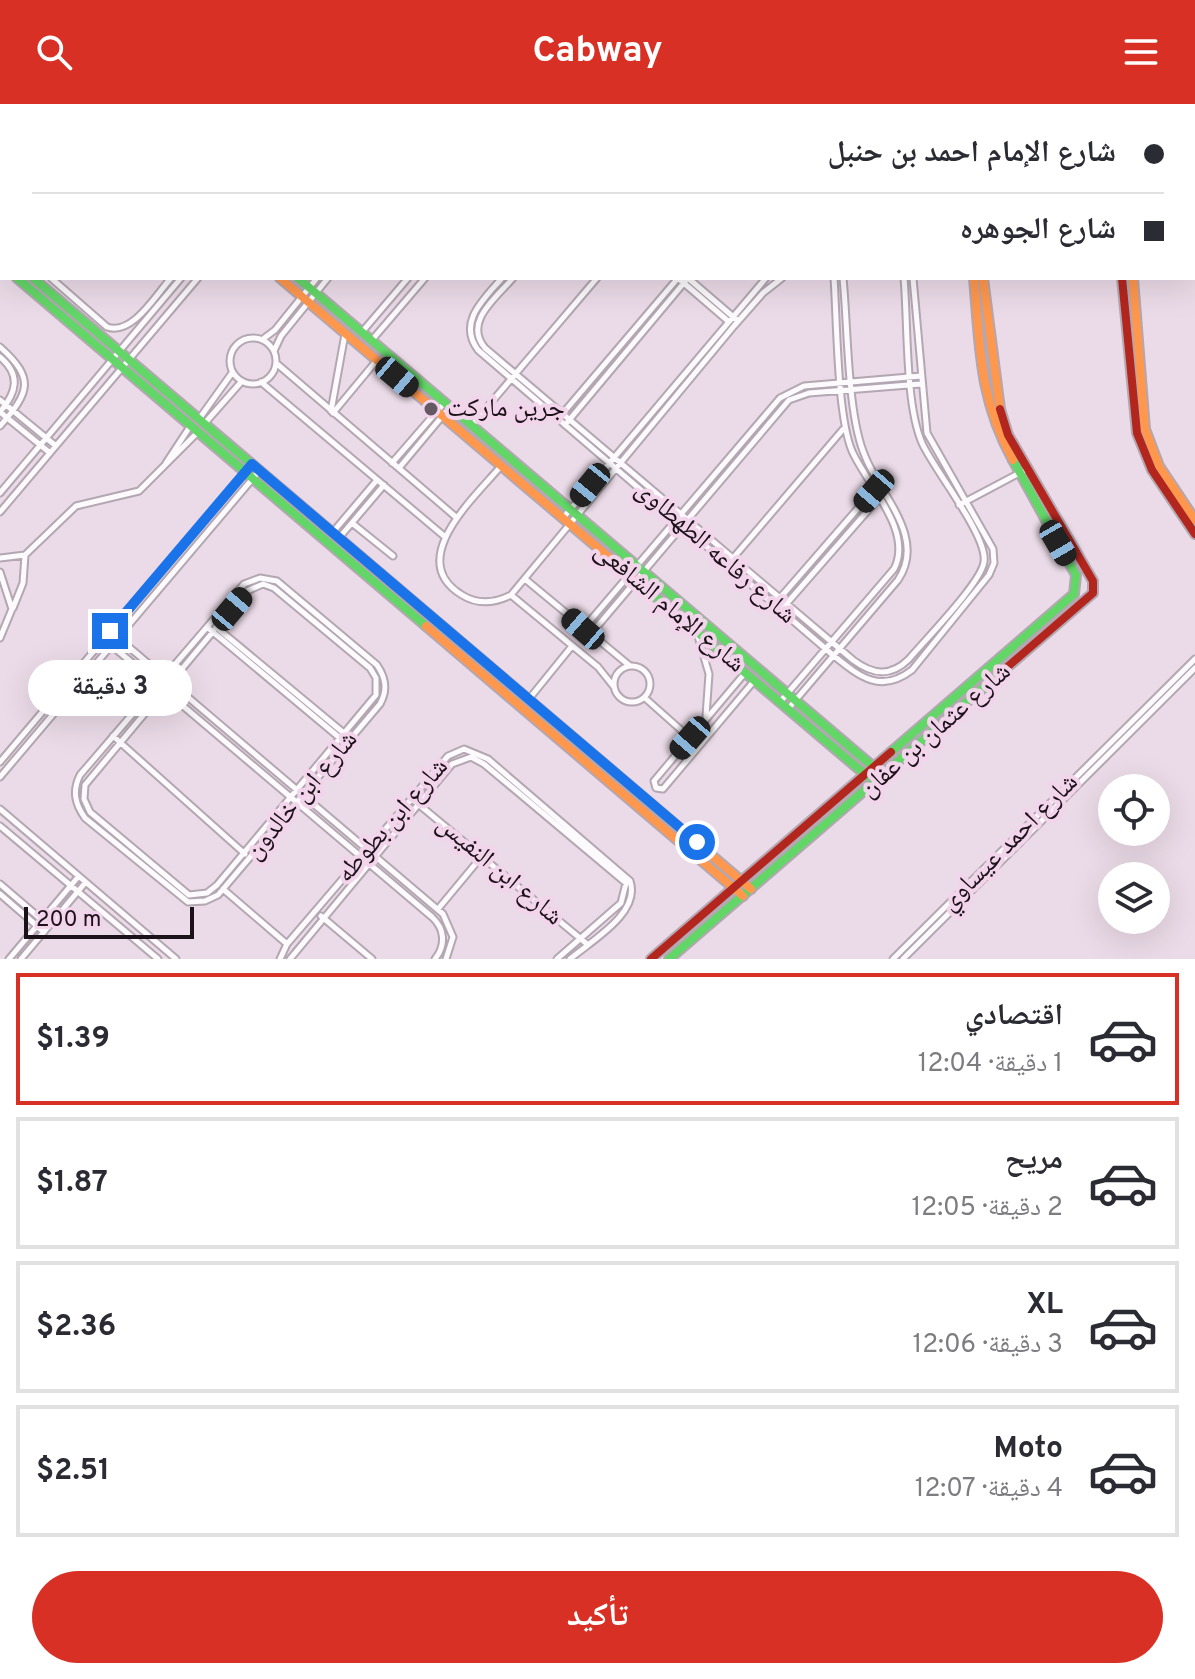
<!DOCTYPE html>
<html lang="ar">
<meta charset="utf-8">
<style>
body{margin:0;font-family:Overpass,"Noto Naskh Arabic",sans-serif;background:#f7f7f7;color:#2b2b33;direction:rtl;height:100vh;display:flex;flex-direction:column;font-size:30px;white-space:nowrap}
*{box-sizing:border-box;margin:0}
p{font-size:26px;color:#7c7c81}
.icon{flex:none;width:44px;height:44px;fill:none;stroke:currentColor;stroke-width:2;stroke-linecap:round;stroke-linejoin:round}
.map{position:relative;height:855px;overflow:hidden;direction:ltr}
.side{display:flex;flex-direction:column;background:#fff;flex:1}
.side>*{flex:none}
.banner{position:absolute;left:0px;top:0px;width:1196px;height:176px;box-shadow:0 8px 32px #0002;direction:rtl;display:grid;align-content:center;height:176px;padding:0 32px;background:#fff}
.fabs{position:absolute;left:1098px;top:670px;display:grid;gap:16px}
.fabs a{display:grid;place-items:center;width:72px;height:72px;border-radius:50%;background:#fff;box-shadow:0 8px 32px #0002;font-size:40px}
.scale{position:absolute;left:24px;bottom:20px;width:170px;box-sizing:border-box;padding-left:8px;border:4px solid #1c121a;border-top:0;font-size:22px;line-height:28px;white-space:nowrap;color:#1c121a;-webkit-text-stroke:6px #f2d4eb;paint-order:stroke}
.end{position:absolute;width:36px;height:36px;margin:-18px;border:10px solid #1a73e8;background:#fff;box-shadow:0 0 0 4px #fff}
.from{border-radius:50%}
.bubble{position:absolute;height:56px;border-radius:28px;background:#fff;box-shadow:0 8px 32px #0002;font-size:26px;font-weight:700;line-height:56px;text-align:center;direction:rtl}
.car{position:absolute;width:24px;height:48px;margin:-24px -12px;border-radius:10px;box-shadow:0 0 6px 2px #0007;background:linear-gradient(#222 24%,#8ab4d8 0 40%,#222 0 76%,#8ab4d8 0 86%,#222 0)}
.banner b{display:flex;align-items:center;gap:28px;height:76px;font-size:30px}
.banner b+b{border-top:2px solid #e1e1e2}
.banner i{width:20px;height:20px;background:#2b2b33}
ul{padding:14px 0 0;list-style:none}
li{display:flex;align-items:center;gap:24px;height:132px;margin:0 16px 12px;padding:0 16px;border:4px solid #e1e1e2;border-radius:0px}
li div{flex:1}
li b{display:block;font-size:30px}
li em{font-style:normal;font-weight:700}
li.current{border-color:#d93025}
li>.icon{width:72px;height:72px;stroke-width:1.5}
.action{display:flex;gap:16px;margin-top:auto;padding:16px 32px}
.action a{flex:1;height:92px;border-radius:48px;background:#d93025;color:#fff;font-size:32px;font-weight:700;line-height:92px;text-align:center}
header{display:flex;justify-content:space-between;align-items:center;height:104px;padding:0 32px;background:#d93025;color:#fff;font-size:36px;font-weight:700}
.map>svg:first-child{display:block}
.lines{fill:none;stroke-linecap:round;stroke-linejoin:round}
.street-casing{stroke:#b3a7b1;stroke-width:9}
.fast-casing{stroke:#b3a7b1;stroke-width:12}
.slow-casing{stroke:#b3a7b1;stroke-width:12}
.jam-casing{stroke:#b3a7b1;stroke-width:12}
.street{stroke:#fcfafc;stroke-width:5}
.fast{stroke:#63d668;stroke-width:8}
.slow{stroke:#ff974d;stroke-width:8}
.jam{stroke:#b3261e;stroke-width:8}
.route{stroke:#1a73e8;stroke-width:10}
.poi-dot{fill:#645862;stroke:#f2d4eb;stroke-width:3}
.labels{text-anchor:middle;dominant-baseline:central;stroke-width:8;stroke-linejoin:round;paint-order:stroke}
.poi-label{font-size:26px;fill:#1c121a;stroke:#f2d4eb;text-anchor:start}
.street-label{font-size:26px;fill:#1c121a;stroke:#f2d4eb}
</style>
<header><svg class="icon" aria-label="menu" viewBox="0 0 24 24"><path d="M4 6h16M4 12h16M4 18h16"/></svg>Cabway<svg class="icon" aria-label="search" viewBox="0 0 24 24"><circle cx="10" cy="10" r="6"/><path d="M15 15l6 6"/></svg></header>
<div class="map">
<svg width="1195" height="855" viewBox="0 0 1195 855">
<rect width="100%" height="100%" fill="#ebdbe8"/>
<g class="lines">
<!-- street casing -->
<g class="street-casing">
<path id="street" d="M60,0L62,2
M190,0L193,2
M203,0L205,2
M265,0L267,2
M282,0L284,2
M603,0L605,2
M615,0L617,2
M746,0L748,2
M758,0L761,2
M820,0V2
M829,0L830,2
M890,0V2
M898,0V2
M82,2L84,0
M98,2L99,0
M326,2L328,0
M346,2L347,0
M404,2L406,0
M414,2L415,0
M555,2L557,0
M569,2L571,0
M1194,81H1195
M1194,94H1195
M0,131L2,133
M51,174L107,223C132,232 156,191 171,174
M502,174C484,195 457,218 478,246L834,552C860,573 881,590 912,566L989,471L994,459L993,445L927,329L913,174
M513,174C496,194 463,218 485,244L853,556C873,571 891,573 909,555C925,536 981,479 984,458C988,432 934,366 922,339C905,300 908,219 904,174
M688,174L738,217
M362,228L408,174
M230 257a23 23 0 1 1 46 0a23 23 0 1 1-46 0Z
M263,235L275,226L317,174
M372,236L425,174
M0,243C36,275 29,289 0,322
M274,247L281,232L328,174
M0,253C21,271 17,288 0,308
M276,259L457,414
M261,278L444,432
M0,296L56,342
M331,307L345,230
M0,308L50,349
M333,309L377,256
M199,315L232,269
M558,315L678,174L728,217
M205,319L242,277
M472,321L597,174
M565,321L688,174
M166,359L191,321
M392,359L445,298
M501,362C475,393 404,456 462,491C478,501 495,499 511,491L734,222L763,189L782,174
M399,364L450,303
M0,389L181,174
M959,401L1027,365
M0,408L198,174
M563,414L766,174
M352,419L393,452
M333,428L377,376
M339,434L384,381
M734,453L845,323
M0,454L25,451L76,402L139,387L199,327
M0,468L12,505L0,534
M260,474L277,477L377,561C386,574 388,586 380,600L218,791L205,797L188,798L85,714C75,700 72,687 80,671L244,480Z
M525,475L630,562
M263,480L274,484L370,564L376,574V591L217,781L207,789L189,791L90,708L84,695L85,681L247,487Z
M511,491L598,563L614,583
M780,494L879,380
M13,504L23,479L25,451
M781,506L878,395
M207,523L341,635
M216,523L351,635
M583,525L780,294L804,282L921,272
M110,527L443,810L453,833L446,855
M697,529L709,570L706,612
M590,531L789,296L809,289L921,280
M104,535L432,813C445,825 446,841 435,855
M614 580a18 18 0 1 1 36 0a18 18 0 1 1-36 0Z
M745,569L654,677L656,684L663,685L754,577
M645,594L690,634
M529,595L572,542
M780,598L894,465C914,427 867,381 852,347C837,311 837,217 834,174
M788,605L898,476C927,433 880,391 865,352C847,311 848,222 843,174
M113,632L245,750
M0,658L252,360
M0,673L260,366
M411,694L587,840
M0,705L176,855
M0,722L158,855
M0,780L49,822
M223,785L287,840
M0,790L44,828
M438,805L482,752
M321,812L372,855
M9,855L78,773
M21,855L85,779
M280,855L287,840L448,652L464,645L488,655L630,777C641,809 591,837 570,855
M290,855L452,660L471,653L484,660L626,779L621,799L557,855
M893,855L1195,555
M903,855L1195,564"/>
</g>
<!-- fast casing -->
<g class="fast-casing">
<path id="fast" d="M959,0V2
M969,0V2
M1107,0V2
M0,146L2,148
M17,174L426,522
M33,174L381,470
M298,174L876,665
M637,477L867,672
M891,648L1074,490L1076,471L1013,356
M669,855L998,571"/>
</g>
<!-- slow casing -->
<g class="slow-casing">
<path id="slow" d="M74,0L76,2
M91,0L94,2
M1172,0L1173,2
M1186,0L1187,2
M1194,18L1195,20
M280,174L637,477
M974,174C980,242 979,295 1013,356
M983,174L1000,305
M1133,174L1145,325L1159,362L1195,416
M381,470L751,785
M426,522L743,792"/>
</g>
<!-- jam casing -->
<g class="jam-casing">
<path id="jam" d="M1119,0V2
M1194,43L1195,45
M0,159L2,161
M1122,174L1137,329L1152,366L1195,430
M998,571L1093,489V477L1008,331L1000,305
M651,855L891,648"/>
</g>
<!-- street -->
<use href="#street" class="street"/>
<!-- fast -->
<use href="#fast" class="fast"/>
<!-- slow -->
<use href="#slow" class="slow"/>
<!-- jam -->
<use href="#jam" class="jam"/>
</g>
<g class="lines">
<!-- route -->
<path class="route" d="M110,527L252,360L697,738"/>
</g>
<!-- markers -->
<circle class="poi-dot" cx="431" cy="305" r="8"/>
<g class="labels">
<!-- poi labels -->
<g class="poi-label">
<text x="447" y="305">جرين ماركت</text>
</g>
<!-- street labels -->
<g class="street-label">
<text transform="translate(715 449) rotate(41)">شارع رفاعه الطهطاوى</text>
<text transform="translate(669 504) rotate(40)">شارع الإمام الشافعى</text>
<text transform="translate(936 627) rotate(-41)">شارع عثمان بن عفان</text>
<text transform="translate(302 692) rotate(-50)">شارع ابن خالدون</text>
<text transform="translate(393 717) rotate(-49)">شارع ابن بطوطه</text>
<text transform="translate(1010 739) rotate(-45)">شارع احمد عيساوي</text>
<text transform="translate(499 767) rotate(40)">شارع ابن النفيس</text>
</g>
</g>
</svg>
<div class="fabs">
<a><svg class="icon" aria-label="locate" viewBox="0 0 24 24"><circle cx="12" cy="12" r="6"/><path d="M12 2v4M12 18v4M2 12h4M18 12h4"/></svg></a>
<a><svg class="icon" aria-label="layers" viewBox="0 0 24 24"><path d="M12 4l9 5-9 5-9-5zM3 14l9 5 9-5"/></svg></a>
</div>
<div class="scale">200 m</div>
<i class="end from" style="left:697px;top:738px"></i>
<i class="end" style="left:110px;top:527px"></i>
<div class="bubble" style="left:28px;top:556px;width:164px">3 دقيقة</div>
<i class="car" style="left:397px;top:273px;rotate:130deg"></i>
<i class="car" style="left:590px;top:381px;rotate:219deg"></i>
<i class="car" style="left:874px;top:387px;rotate:221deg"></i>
<i class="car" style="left:1058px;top:439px;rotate:150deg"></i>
<i class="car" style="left:232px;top:505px;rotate:40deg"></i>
<i class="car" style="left:583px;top:525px;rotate:311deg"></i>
<i class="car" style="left:690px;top:634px;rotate:221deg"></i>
<div class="banner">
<b><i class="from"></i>شارع الإمام احمد بن حنبل</b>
<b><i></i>شارع الجوهره</b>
</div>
</div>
<section class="side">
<ul>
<li class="current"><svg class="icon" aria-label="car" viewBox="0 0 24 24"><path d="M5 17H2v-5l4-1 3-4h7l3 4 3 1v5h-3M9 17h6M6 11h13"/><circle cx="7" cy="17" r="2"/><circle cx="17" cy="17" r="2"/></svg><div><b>اقتصادي</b><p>1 دقيقة · 12:04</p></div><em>$1.39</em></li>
<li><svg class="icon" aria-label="car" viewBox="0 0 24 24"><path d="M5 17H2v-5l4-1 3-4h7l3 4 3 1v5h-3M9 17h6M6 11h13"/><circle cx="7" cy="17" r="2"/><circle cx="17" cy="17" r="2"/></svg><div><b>مريح</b><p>2 دقيقة · 12:05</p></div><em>$1.87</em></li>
<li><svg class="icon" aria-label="car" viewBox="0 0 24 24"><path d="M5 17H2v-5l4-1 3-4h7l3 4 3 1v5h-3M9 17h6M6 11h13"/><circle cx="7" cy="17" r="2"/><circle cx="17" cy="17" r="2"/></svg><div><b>XL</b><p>3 دقيقة · 12:06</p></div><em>$2.36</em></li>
<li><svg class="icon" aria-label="car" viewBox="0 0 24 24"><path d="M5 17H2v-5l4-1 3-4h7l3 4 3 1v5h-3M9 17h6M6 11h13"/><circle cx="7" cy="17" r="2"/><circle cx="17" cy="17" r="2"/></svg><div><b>Moto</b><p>4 دقيقة · 12:07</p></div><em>$2.51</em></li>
</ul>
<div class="action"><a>تأكيد</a></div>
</section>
